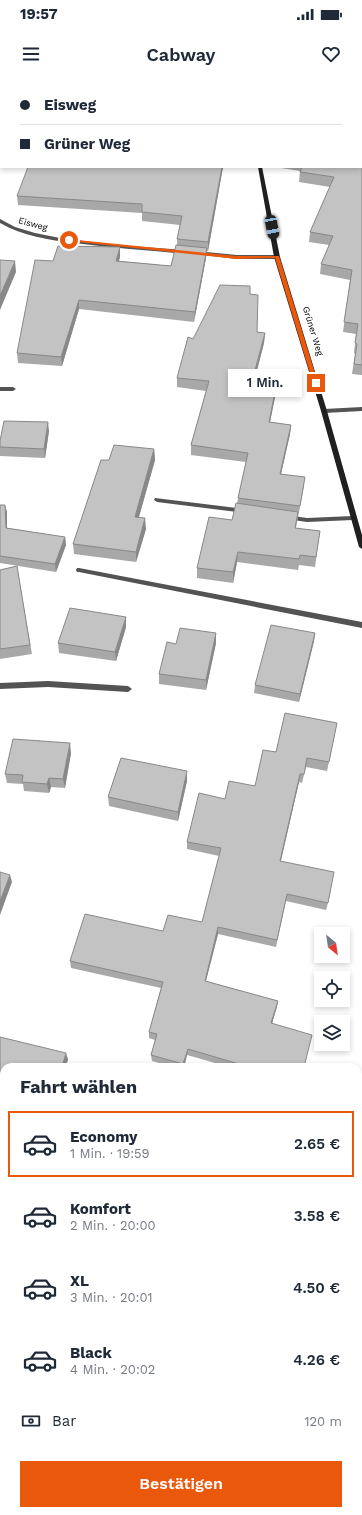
<!DOCTYPE html>
<html lang="de">
<meta charset="utf-8">
<style>
body{margin:0;font-family:"Work Sans",sans-serif;background:#f6f6f7;color:#1f2937;height:100vh;display:flex;flex-direction:column;font-size:15px;white-space:nowrap}
*{box-sizing:border-box;margin:0}
p{font-size:13px;color:#747a83}
.icon{flex:none;width:22px;height:22px;fill:none;stroke:currentColor;stroke-width:2;stroke-linecap:round;stroke-linejoin:round}
.map{position:relative;flex:1;overflow:hidden}
.details{position:absolute;left:0px;top:983px;width:362px;height:452px;display:flex;flex-direction:column;background:#fff;border-radius:12px 12px 0 0;box-shadow:0 2px 6px #0003}
.details>*{flex:none}
.top-card{position:absolute;left:0px;top:0px;width:362px;height:88px;box-shadow:0 2px 6px #0003;display:grid;align-content:center;height:88px;padding:0 20px;background:#fff}
.needle{width:26px;rotate:151deg}
.controls{position:absolute;left:314px;top:847px;display:grid;gap:8px}
.controls a{display:grid;place-items:center;width:36px;height:36px;border-radius:0px;background:#fff;box-shadow:0 2px 6px #0003;font-size:20px}
.end{position:absolute;width:18px;height:18px;margin:-9px;border:5px solid #ea580c;background:#fff;box-shadow:0 0 0 2px #fff}
.from{border-radius:50%}
.bubble{position:absolute;height:28px;border-radius:0px;background:#fff;box-shadow:0 2px 6px #0003;font-size:13px;font-weight:600;line-height:28px;text-align:center}
.car{position:absolute;width:12px;height:24px;margin:-12px -6px;border-radius:5px;box-shadow:0 0 3px 1px #0007;background:linear-gradient(#222 24%,#8ab4d8 0 40%,#222 0 76%,#8ab4d8 0 86%,#222 0)}
.top-card b{display:flex;align-items:center;gap:14px;height:38px;font-size:15px}
.top-card b+b{border-top:1px solid #e0e1e3}
.top-card i{width:10px;height:10px;background:#1f2937}
ul{padding:0;list-style:none}
li{display:flex;align-items:center;gap:12px;height:66px;margin:0 8px 6px;padding:0 12px;border:2px solid transparent;border-radius:0px}
li div{flex:1}
li b{display:block;font-size:15px}
li em{font-style:normal;font-weight:600}
li.current{border-color:#ea580c}
li>.icon{width:36px;height:36px;stroke-width:1.5}
h2{padding:0 20px;font-size:18px;line-height:48px}
.pay{display:flex;align-items:center;gap:10px;height:44px;padding:0 20px;font-size:15px}
.pay p{margin-inline-start:auto}
.primary-button{display:flex;gap:8px;margin-top:auto;padding:8px 20px}
.primary-button a{flex:1;height:46px;border-radius:0px;background:#ea580c;color:#fff;font-size:16px;font-weight:600;line-height:46px;text-align:center}
.status{display:flex;justify-content:space-between;align-items:center;height:28px;padding:0 20px;background:#fff;direction:ltr}
.status svg{height:11px;fill:currentColor}
header{display:flex;justify-content:space-between;align-items:center;height:52px;padding:0 20px;background:#fff;font-size:18px;font-weight:600}
.map>svg:first-child{display:block}
.lines{fill:none;stroke-linecap:round;stroke-linejoin:round}
.lane{fill:#535353;fill-rule:evenodd}
.street{fill:#535353;fill-rule:evenodd}
.secondary{fill:#202020;fill-rule:evenodd}
.wall{fill:#a8a8a8}
.shaded-wall{fill:#888}
.building{fill:#c3c3c3;stroke:#888}
.route{fill:#ea580c}
.labels{text-anchor:middle;dominant-baseline:central;stroke-width:3.5;stroke-linejoin:round;paint-order:stroke}
.far-street-label{font-size:9px;fill:#000;stroke:#fff}
</style>
<div class="status"><b>19:57</b><svg viewBox="0 0 49 12"><path d="M0 12V9h3v3zM5 12V6h3v6zM10 12V3h3v9zM15 12V0h3v12zM26 1h20v11H26zM47 4h2v5h-2z"/></svg></div>
<header><svg class="icon" aria-label="menu" viewBox="0 0 24 24"><path d="M4 6h16M4 12h16M4 18h16"/></svg>Cabway<svg class="icon" aria-label="heart" viewBox="0 0 24 24"><path d="M12 20l-8-8c-3-5 5-10 8-4 3-6 11-1 8 4z"/></svg></header>
<div class="map">
<svg width="362" height="1435" viewBox="0 0 362 1435">
<rect width="100%" height="100%" fill="#fff"/>
<g class="lines">
<!-- lane -->
<path class="lane" d="M155,418L245,429L248,431L245,433L157,422L154,420Z
M286,435L307,438L353,436L356,438L353,440L307,442L286,439Z
M77,488H79L362,542V548L79,492H77L76,490Z"/>
<!-- street -->
<path class="street" d="M0,139L15,147L35,153L60,158L116,165L185,170L188,172L185,174C148,170 111,168 74,163C49,160 23,156 0,143Z
M196,171L237,175H277L280,177L277,179H237L194,174L193,173Z
M0,307H13L16,309L13,311H0Z
M362,327V331L324,333L321,331L324,329Z
M48,601L128,606L132,609L128,612L48,607L0,609V603Z
M0,1319L4,1320V1330L0,1329Z"/>
<!-- secondary -->
<path class="secondary" d="M267,0H272L267,1Z
M289,0H301L302,1H290Z
M258,87H262L280,177L327,331L362,455V469L359,467L321,331L274,177Z
M362,1043V1125L358,1128V1046Z
M304,1431H316L315,1435H303Z"/>
</g>
<!-- wall -->
<path class="wall" d="M312,0H362V295L352,294L355,274L354,273L356,254L343,252L350,200L320,194L321,184L329,165L309,162L310,152L330,107L299,102L300,91L281,88V87H361Z
M223,87L208,171H207L206,178L194,242L79,229L62,286L18,283L17,273L53,181L120,177L119,181L171,186L177,165V159L180,145L142,141V133L18,125L17,116Z
M250,214L257,252L265,253L264,263L256,295L278,297L277,307L270,342L291,345L290,354L281,394L304,406L296,448L320,451L315,487L299,485L298,490L237,482L233,503L197,498V488L232,440L237,424L238,418L246,382L191,375V365L206,311L177,307V298L193,259Z
M49,351L45,378L0,376V361Z
M154,369L155,380L139,437L146,449L136,482L74,474L73,464L109,380Z
M0,425L7,432V448L65,457L66,465L56,492L0,483Z
M17,486L32,574L0,579V490Z
M126,547L116,581L59,573L58,563Z
M216,553V563L206,610L159,604V594Z
M315,553L314,561L299,622L254,613L255,605Z
M337,643L327,691L306,687L302,703L299,702L281,781L328,823L326,830L286,821L276,867L218,854L206,901L278,921L272,944L304,987H229L187,975L184,987H173L152,981L151,975L155,960L149,958V952L161,908L71,888L70,881L163,851L202,842L219,776L187,769V762L225,719L255,706L276,672Z
M71,673L65,708L51,707L49,713L24,711L23,704L7,703L5,694Z
M187,701L178,741L109,726L108,717Z
M0,957L68,979L66,987H4V1038L0,1037Z"/>
<!-- shaded-wall -->
<path class="shaded-wall" d="M155,0H163L162,1H154Z
M222,87H223L208,171V162Z
M120,167V177L116,190V181Z
M207,168L206,178L194,242L195,232Z
M15,181L16,192L0,230V216Z
M79,220V229L62,286L61,277Z
M265,253L264,263L253,304L254,294Z
M278,297L277,307L268,352L269,342Z
M48,342L49,351L45,378L44,369Z
M291,345L290,354L279,403L280,394Z
M154,369L155,380L136,447L135,437Z
M5,425L7,432V456L6,448Z
M145,438L146,449L136,482V472Z
M65,457L66,465L56,492L55,484Z
M238,472L237,482L233,503V492Z
M126,537V547L116,581L115,572Z
M216,553V563L206,610V600Z
M315,553L314,561L299,622L300,614Z
M70,663L71,673L65,708L63,699Z
M187,691V701L178,741V732Z
M300,694L299,702L279,788L280,781Z
M49,698L51,707L49,713L47,704Z
M10,795L12,802L0,835V821Z
M218,847V854L204,908L205,901Z
M278,921L277,927L270,950L271,943Z
M188,969L187,975L184,987H183V984Z
M66,973L68,979L66,987H62Z"/>
<!-- building -->
<path class="building" d="M97,0H155L154,1H96Z
M181,0H221V1H171Z
M312,0H361L362,1V285L354,284L357,264L355,263L358,244L344,242L352,190L321,184L333,156L310,152L334,97L300,92L302,87H361V1H312Z
M28,87H222L208,162L177,159L182,136L142,132V124L17,116Z
M176,165L207,168L195,232L79,220L61,277L17,273L35,180L53,181L58,166L120,167L116,181L171,186Z
M0,180L15,181L0,216Z
M220,205L250,206V214L258,215L257,252L265,253L254,294L278,297L269,342L291,345L280,394L305,397L300,426L238,418L248,373L191,365L209,301L177,298L188,257L193,259Z
M4,341L48,342L44,369L0,367V361Z
M114,365L154,369L135,437L145,438L136,472L73,464L101,380H109Z
M236,423L298,432L295,448L320,451L316,477L300,475L299,479L238,472L233,492L197,488L209,437L232,440Z
M0,425H5L6,448L65,457L55,484L0,476Z
M17,486L30,565L0,569V490Z
M70,528L126,537L115,572L58,563Z
M271,545L315,553L300,614L255,605Z
M180,548L216,553L206,600L159,594L167,562L176,564Z
M285,633L337,643L329,682L307,678L304,694H300L280,781L334,792L328,823L287,814L277,860L218,847L205,901L278,921L271,943L312,955L304,987H249L188,969L183,984L151,975L157,954L149,952L163,902L70,881L85,834L163,851L168,835L202,842L221,768L187,762L199,713L225,719L229,701L255,706L263,670L276,672Z
M13,659L70,663L63,699L49,698L47,704L22,702L23,695L5,694Z
M121,678L187,691L178,732L108,717Z
M0,792L10,795L0,821Z
M0,957L66,973L62,987H4V1033L0,1032Z"/>
<!-- route -->
<path class="route" d="M67,159L237,176H279L318,303L316,305L313,303L275,178L237,179L69,161Z"/>
<g class="labels">
<!-- far-street labels -->
<g class="far-street-label">
<text transform="translate(33 144) rotate(15)">Eisweg</text>
<text transform="translate(313 251) rotate(73)">Grüner Weg</text>
</g>
</g>
</svg>
<div class="controls">
<a><svg class="needle" viewBox="-14 -14 28 28"><path d="M0-13l5 13h-10z" fill="#e53935"/><path d="M0 13l5-13h-10z" fill="#747a83"/></svg></a>
<a><svg class="icon" aria-label="locate" viewBox="0 0 24 24"><circle cx="12" cy="12" r="6"/><path d="M12 2v4M12 18v4M2 12h4M18 12h4"/></svg></a>
<a><svg class="icon" aria-label="layers" viewBox="0 0 24 24"><path d="M12 4l9 5-9 5-9-5zM3 14l9 5 9-5"/></svg></a>
</div>
<i class="end from" style="left:69px;top:160px"></i>
<i class="end" style="left:316px;top:303px"></i>
<div class="bubble" style="left:228px;top:289px;width:74px">1 Min.</div>
<i class="car" style="left:272px;top:147px;rotate:169deg"></i>
<div class="top-card">
<b><i class="from"></i>Eisweg</b>
<b><i></i>Grüner Weg</b>
</div>
<section class="details">
<h2>Fahrt wählen</h2>
<ul>
<li class="current"><svg class="icon" aria-label="car" viewBox="0 0 24 24"><path d="M5 17H2v-5l4-1 3-4h7l3 4 3 1v5h-3M9 17h6M6 11h13"/><circle cx="7" cy="17" r="2"/><circle cx="17" cy="17" r="2"/></svg><div><b>Economy</b><p>1 Min. · 19:59</p></div><em>2.65 €</em></li>
<li><svg class="icon" aria-label="car" viewBox="0 0 24 24"><path d="M5 17H2v-5l4-1 3-4h7l3 4 3 1v5h-3M9 17h6M6 11h13"/><circle cx="7" cy="17" r="2"/><circle cx="17" cy="17" r="2"/></svg><div><b>Komfort</b><p>2 Min. · 20:00</p></div><em>3.58 €</em></li>
<li><svg class="icon" aria-label="car" viewBox="0 0 24 24"><path d="M5 17H2v-5l4-1 3-4h7l3 4 3 1v5h-3M9 17h6M6 11h13"/><circle cx="7" cy="17" r="2"/><circle cx="17" cy="17" r="2"/></svg><div><b>XL</b><p>3 Min. · 20:01</p></div><em>4.50 €</em></li>
<li><svg class="icon" aria-label="car" viewBox="0 0 24 24"><path d="M5 17H2v-5l4-1 3-4h7l3 4 3 1v5h-3M9 17h6M6 11h13"/><circle cx="7" cy="17" r="2"/><circle cx="17" cy="17" r="2"/></svg><div><b>Black</b><p>4 Min. · 20:02</p></div><em>4.26 €</em></li>
</ul>
<div class="pay"><svg class="icon" aria-label="cash" viewBox="0 0 24 24"><path d="M3 7h18v10H3z"/><circle cx="12" cy="12" r="2"/></svg>Bar<p>120 m</p></div>
<div class="primary-button"><a>Bestätigen</a></div>
</section>
</div>
